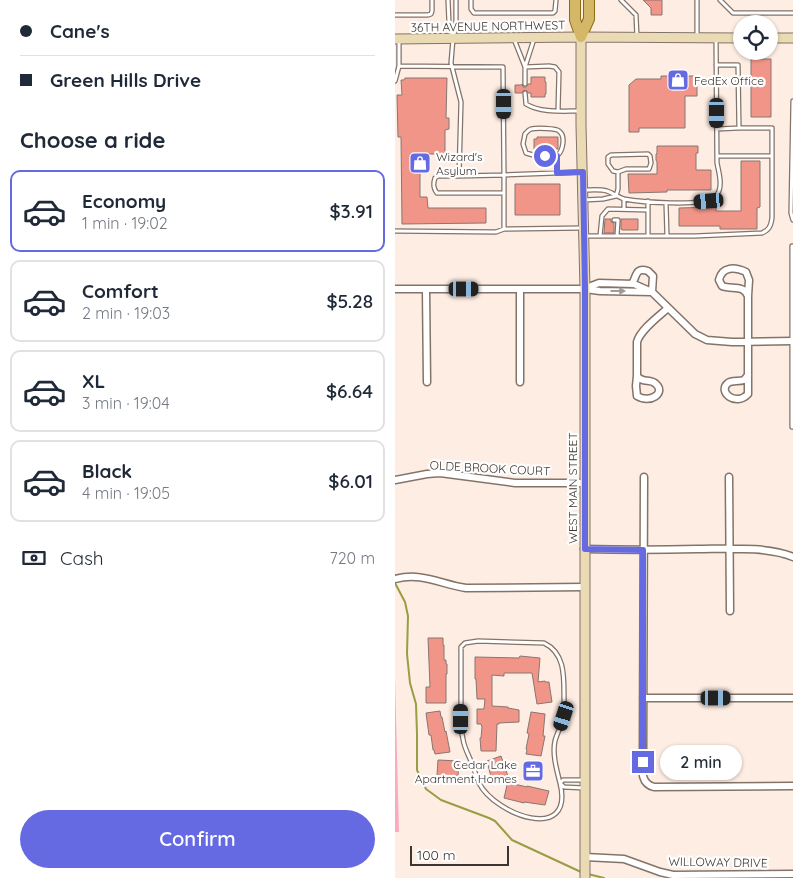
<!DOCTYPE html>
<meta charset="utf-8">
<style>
body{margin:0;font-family:Quicksand,sans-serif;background:#f6f6f7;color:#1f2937;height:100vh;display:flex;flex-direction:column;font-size:19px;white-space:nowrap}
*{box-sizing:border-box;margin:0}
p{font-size:16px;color:#747a83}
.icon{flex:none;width:28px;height:28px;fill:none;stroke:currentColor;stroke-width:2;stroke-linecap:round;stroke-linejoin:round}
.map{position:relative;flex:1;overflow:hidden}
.drawer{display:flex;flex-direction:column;background:#fff;width:395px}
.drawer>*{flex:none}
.guide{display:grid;align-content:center;height:110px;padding:0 20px;background:#fff}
.buttons{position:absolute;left:338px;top:15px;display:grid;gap:10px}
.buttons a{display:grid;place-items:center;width:45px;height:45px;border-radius:50%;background:#fff;box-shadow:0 1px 4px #0004;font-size:25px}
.scale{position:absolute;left:15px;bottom:12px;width:99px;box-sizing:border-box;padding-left:5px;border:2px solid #3c3530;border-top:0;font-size:14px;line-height:18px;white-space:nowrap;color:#3c3530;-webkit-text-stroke:4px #fefefe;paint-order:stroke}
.end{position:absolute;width:22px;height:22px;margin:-11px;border:6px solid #6569e2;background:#fff;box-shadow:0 0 0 2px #fff}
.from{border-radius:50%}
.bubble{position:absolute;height:35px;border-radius:18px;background:#fff;box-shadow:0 1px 4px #0004;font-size:16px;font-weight:600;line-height:35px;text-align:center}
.car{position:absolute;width:15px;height:30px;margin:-15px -8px;border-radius:6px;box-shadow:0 0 4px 1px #0007;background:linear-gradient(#222 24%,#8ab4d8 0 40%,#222 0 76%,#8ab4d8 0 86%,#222 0)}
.guide b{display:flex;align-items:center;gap:18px;height:48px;font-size:19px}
.guide b+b{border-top:1px solid #e0e1e3}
.guide i{width:12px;height:12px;background:#1f2937}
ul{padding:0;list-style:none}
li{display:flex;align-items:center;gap:15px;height:82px;margin:0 10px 8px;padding:0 10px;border:2px solid #e0e1e3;border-radius:10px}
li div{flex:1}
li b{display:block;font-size:19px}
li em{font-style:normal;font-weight:600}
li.active{border-color:#6569e2}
li>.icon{width:45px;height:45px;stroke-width:1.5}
h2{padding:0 20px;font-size:22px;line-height:60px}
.pay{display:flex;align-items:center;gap:12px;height:55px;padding:0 20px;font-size:19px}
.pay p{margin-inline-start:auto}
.cta{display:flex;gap:10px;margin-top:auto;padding:10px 20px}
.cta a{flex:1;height:58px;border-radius:30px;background:#6569e2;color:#fff;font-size:20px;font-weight:600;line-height:58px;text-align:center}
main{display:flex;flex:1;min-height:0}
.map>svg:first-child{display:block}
.green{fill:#faaac1}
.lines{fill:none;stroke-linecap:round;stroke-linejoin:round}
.stream{stroke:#999d43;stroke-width:2}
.building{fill:#f19588;stroke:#8a7571}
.lane-casing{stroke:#847368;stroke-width:5.5}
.street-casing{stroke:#847368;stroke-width:9}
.secondary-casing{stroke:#847368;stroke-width:11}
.primary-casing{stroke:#8d6b13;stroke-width:12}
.lane{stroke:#fff;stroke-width:3}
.street{stroke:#fff;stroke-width:6}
.secondary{stroke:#eadbb4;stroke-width:9}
.primary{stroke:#d4b868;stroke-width:10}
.oneway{fill:#9e9a98}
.route{stroke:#6569e2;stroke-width:6}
.labels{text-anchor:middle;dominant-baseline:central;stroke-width:4.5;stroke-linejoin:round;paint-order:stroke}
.street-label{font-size:12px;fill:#3c3530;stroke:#fefefe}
.poi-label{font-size:12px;fill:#3c3530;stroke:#fefefe;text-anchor:start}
</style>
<main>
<section class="drawer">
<div class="guide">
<b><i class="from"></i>Cane's</b>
<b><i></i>Green Hills Drive</b>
</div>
<h2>Choose a ride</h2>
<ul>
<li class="active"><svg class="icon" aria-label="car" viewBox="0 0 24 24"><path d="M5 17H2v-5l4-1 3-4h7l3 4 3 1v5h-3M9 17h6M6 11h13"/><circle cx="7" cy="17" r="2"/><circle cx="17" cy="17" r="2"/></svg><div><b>Economy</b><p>1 min · 19:02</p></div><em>$3.91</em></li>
<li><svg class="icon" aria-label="car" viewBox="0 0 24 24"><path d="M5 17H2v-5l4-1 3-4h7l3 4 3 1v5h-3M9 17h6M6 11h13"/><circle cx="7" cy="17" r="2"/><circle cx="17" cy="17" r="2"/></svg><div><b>Comfort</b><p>2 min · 19:03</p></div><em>$5.28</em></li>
<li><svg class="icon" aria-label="car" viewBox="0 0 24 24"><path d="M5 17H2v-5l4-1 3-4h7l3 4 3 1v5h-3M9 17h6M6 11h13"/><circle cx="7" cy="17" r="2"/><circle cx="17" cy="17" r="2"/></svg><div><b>XL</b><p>3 min · 19:04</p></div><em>$6.64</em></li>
<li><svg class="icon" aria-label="car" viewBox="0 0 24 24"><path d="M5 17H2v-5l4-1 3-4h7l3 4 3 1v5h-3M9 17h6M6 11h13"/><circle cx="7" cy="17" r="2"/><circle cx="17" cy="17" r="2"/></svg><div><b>Black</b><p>4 min · 19:05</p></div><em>$6.01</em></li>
</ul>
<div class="pay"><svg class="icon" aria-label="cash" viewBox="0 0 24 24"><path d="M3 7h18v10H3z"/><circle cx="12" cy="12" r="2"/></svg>Cash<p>720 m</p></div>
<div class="cta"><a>Confirm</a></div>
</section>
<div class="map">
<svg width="398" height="878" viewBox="0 0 398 878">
<rect width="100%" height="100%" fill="#fdede3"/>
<!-- green -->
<path class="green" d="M0,679L4,832H0Z"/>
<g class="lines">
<!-- stream -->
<path class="stream" d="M0,583L10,602L13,616L12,654L15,683L21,704L22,734V770L31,789L46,800L94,818L100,821L117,840L186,872
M193,874L209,878"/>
</g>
<!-- building -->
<path class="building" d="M248,0H267V15H256V8Z
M356,59H376V117H356Z
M266,76H302V96H290V128H244V132H234V85L241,79H266Z
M136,77H150V82H151V94H150V97H136V93H133L132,91L130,90L128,91L127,93H120V85H126L127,84L128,87H131L133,84H136Z
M10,78H52L51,118H54V129L50,130V154H34V170H25V197H32L33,208H91V223L7,224L6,137H3L2,95H7L6,80H9Z
M142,137H163V149H139V139H142Z
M262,146H303V153H301V170H316V190H272V192L234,193L233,174H262V162L261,160V154L262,153Z
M346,161H365V207L362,208V229H325V226H284V208L321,207V211H346Z
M120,184H165V215H120Z
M210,219H216V222L219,223V233H209Z
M226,219H243V230H227L226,229Z
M33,638H48V645H49V660H51V664H52V674H51V703H31V687H35Z
M125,656L145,658L143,682L150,681V682H154L157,702L142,704L137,673H109V676L97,675V706L113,707V708L124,710V722L104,723V724H102L101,751H86L85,738H86L87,727L86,724H82V709H89L90,699H82L81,679H80V657L124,658Z
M45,711L46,717H47L50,732L51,731L55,752L40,754L39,750H38L36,735H34L31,713Z
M136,712L150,714L148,736H150L146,756L131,754L132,750L131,749L134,734L132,733Z
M106,756L113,776L99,781L97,777H96L92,761Z
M43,760L64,761L63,776L50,777V776L42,775Z
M141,763L143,772L146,771L147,777L135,780L131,765Z
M113,781L120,783L119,784L132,787V786L154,791L150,805L129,802V803L109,798Z"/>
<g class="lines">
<!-- lane casing -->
<g class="lane-casing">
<path id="lane" d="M53,0L54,23L58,38
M61,0V25L58,39L56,63L66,102L64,176L109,175V229L187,228
M76,0V9L79,13H158L160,11L161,0
M226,0L241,15L242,37
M302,0V37
M325,0L338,13H398
M0,15H33L36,14L37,11V0
M119,39L130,67L139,39
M4,40V66L108,67L109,175L187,172
M0,81L4,66
M130,84V67L154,66L160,67L164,72L163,111
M130,93L131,104C146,113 167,111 184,111
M398,101L396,213L398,220
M322,129L344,128
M253,154L255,156L256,163L254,169H231L223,172L218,171L213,164V157L216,155Z
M322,156H377
M162,173V156L138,155L131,153L128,144L130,134C132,132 133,130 136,129C141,128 161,128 164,131C171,136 168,151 162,156
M64,176H43L40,178C38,184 38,188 42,193H109
M189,190C196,190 205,189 212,191C218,193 223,197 229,199C245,202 309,207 320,197C329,189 324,173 322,163L321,39
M221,196L223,189V172
M229,199V209
M189,200L208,199L221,196
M253,201V236
M271,203L272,236
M219,220H223L222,236
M0,231L101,232L109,229
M189,236H300L367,233C374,230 376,226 377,218V128H344L343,65H321
M205,236L207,216L213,209L253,210
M398,246H397V427H398
M189,788L169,787L165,783C180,844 100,815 84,783C81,776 79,768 76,761C73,754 69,747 68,739C65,727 66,713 66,701C66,683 66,665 66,647L70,643L83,641L149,643C170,653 169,676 169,697C169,703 170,710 169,716C167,725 162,733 160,741C157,754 162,771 165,783L168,780H190"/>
</g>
<!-- street casing -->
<g class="street-casing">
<path id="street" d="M237,284C242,276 240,267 253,271L258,276L257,292
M191,288L204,283L239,284L257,292L300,334L312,340L337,342L398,341
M0,289H190L205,291L257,292
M31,289L32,382
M125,289V382
M353,375L349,380C344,382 337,380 333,383C322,392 341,407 353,394V296L354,280L351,272C340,267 327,266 324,280L327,286C337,290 348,284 353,296
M242,376C248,384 255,378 261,384C271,393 255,404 242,396L241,386L242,376V342C245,330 264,316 273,308
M249,477L248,752C248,765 243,783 259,787L398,786
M334,477L335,611
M0,480L32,474L45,473L120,483H189
M189,549C227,550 265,550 302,549C330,549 373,546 398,557
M0,579C27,572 45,584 71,588L190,587
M248,698H398
M190,857L229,859L265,872L278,875L398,874"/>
</g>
<!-- secondary casing -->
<g class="secondary-casing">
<path id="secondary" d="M186,37V125L190,289V878
M374,38H398
M0,39L186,37L346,38"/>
</g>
<!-- primary casing -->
<g class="primary-casing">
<path id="primary" d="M180,0V20L186,37
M186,37L194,19V0"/>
</g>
<!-- lane -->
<use href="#lane" class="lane"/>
<!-- street -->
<use href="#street" class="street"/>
<!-- secondary -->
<use href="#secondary" class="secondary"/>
<!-- primary -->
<use href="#primary" class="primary"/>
</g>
<!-- one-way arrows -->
<defs><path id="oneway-solid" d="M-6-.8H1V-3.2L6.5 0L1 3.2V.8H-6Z" transform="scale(1.25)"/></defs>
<use class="oneway" href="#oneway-solid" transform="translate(223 291)"/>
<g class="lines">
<!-- route -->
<path class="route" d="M150,156H162V173L188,172L190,289V549L248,550V762"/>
</g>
<!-- icons -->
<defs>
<g id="shop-square" transform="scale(1.125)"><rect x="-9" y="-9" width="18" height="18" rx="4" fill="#6569e2" stroke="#fefefe"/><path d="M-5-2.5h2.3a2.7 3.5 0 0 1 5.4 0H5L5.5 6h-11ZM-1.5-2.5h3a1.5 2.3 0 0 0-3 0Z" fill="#fff"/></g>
<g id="office-square" transform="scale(1.125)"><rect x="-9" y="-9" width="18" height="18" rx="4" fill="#6569e2" stroke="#fefefe"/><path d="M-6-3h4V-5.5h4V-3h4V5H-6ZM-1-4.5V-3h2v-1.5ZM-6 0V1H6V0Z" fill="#fff"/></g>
</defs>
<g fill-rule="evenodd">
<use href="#shop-square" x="283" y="80"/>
<use href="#shop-square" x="25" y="163"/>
<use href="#office-square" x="138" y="771"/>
</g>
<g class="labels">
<!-- street labels -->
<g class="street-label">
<text transform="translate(93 26) rotate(-1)">36TH AVENUE NORTHWEST</text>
<text transform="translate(95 468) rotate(3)">OLDE BROOK COURT</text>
<text transform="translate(177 488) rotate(-90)">WEST MAIN STREET</text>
<text transform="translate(323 862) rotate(1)">WILLOWAY DRIVE</text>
</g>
<!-- poi labels -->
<g class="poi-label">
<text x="299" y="80">FedEx Office</text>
<text x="41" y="156">Wizard's<tspan x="41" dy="14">Asylum</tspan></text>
<text x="122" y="764" text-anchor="end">Cedar Lake<tspan x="122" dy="14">Apartment Homes</tspan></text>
</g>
</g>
</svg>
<div class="buttons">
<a><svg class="icon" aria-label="locate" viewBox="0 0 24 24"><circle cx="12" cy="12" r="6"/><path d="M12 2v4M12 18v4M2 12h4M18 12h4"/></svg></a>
</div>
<div class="scale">100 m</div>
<i class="end from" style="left:150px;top:156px"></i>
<i class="end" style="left:248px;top:762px"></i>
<div class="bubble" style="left:265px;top:745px;width:82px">2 min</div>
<i class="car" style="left:109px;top:104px;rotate:180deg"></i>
<i class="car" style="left:322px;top:113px;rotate:180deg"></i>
<i class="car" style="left:314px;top:201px;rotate:265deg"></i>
<i class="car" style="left:69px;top:289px;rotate:90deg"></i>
<i class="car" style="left:321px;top:698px;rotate:90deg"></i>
<i class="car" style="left:169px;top:716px;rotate:198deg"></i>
<i class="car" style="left:66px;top:719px;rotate:0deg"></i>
</div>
</main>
